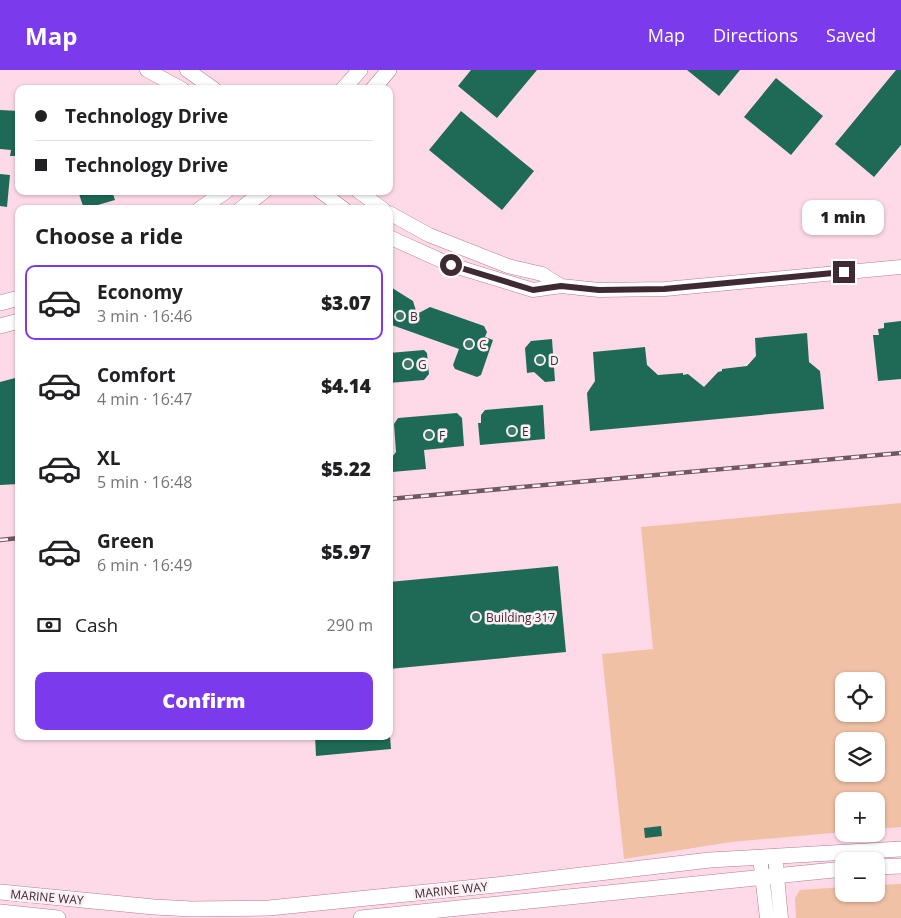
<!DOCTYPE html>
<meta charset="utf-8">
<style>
body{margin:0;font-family:"Open Sans",sans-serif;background:#f2f2f2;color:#202124;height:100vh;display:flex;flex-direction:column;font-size:19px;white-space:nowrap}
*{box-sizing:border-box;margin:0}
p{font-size:16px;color:#757577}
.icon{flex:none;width:28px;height:28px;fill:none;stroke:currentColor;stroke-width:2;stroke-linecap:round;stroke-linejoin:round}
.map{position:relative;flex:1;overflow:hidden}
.panel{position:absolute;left:15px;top:135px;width:378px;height:535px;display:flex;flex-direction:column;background:#fff;border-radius:10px;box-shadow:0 1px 4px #0004}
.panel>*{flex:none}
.top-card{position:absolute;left:15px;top:15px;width:378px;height:110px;border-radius:10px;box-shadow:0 1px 4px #0004;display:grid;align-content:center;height:110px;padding:0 20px;background:#fff}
.controls{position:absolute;left:835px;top:602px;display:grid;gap:10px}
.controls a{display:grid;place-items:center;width:50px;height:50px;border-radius:10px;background:#fff;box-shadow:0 1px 4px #0004;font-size:25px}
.end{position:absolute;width:22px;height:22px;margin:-11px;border:6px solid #3f2933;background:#fff;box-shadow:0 0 0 2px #fff}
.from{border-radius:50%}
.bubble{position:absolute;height:35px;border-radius:10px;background:#fff;box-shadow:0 1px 4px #0004;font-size:16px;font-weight:800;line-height:35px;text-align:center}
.top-card b{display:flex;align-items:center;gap:18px;height:48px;font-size:19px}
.top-card b+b{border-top:1px solid #e0e0e0}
.top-card i{width:12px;height:12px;background:#202124}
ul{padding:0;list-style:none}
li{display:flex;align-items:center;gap:15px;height:75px;margin:0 10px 8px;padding:0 10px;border:2px solid transparent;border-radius:10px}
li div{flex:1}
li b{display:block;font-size:19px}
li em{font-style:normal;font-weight:800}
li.selected{border-color:#7c3aed}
li>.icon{width:45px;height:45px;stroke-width:1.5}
h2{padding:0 20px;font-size:22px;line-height:60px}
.pay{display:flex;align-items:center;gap:12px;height:55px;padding:0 20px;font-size:19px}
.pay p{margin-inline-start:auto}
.primary-button{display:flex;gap:10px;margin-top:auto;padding:10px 20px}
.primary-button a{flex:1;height:58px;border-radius:10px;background:#7c3aed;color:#fff;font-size:20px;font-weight:800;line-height:58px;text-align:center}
header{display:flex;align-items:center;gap:30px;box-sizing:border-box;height:70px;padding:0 25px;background:#7c3aed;color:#fff}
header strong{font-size:24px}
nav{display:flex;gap:28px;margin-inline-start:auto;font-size:18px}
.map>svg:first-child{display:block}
.green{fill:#f1c1a5;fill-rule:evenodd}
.building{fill:#1e6a56}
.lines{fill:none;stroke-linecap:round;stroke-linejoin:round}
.tertiary-casing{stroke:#b27c94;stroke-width:15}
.secondary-casing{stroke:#b27c94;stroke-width:16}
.tertiary{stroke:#fff;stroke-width:14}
.secondary{stroke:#fff;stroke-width:15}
.rail-casing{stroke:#715762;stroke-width:4.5}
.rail{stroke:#fbeff4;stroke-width:2.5;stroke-dasharray:8;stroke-linecap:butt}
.route{stroke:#3f2933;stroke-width:6}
.poi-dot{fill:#3c7a67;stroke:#fbeff4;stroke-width:2}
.labels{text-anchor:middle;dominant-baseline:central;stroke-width:5;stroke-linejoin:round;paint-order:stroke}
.poi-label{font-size:12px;fill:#3f2933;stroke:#fbeff4;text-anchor:start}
.street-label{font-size:12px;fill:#3f2933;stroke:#fbeff4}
</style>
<header>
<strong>Map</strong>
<nav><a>Map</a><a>Directions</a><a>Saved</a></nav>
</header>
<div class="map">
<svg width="901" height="848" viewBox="0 0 901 848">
<rect width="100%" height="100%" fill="#fedae9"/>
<!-- green -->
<path class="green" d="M901,433V757L876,759V731H844V762L731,772L624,789L602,584L653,579L641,457ZM844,611H876V644H844ZM844,671H876V704H844Z
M901,814V848H796L795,828L800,820L844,817V824H876V815Z"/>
<!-- building -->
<path class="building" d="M471,0H537L497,48L458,16Z
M687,0H740L719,26Z
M896,0H901V75L874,107L835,74Z
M776,8L823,46L791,85L744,47Z
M0,40L19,41V86H10L11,80L0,79Z
M461,41L534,101L502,140L429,80Z
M0,104L10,105L7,137L0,136Z
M78,121H112L115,130L84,139Z
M389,216L413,231L417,244L430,237L484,256L487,262L485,267L493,270L481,305L477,307L455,299L453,295L459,279L389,254Z
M901,251V309L878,311L873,265H879L878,259L884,258V253Z
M807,263L809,292L820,301L824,339L590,361L587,323L595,311L593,282L645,277L647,295L658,305L683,303V305L688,304L704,317L718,302L722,301V299L747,296L756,286L755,268Z
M552,269L555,311L545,312L534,302L527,303L525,278L531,271Z
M424,280L427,283L429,304L424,310L389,313V283Z
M19,307V414L0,415V312Z
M543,335L545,369L480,375L478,353H481V345L485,340Z
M457,343L462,348L464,376L424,380L426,399L392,402V387L396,382L394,354L398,348Z
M558,496L566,582L389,599V512Z
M315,666H390L391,679L316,686Z
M661,756L662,766L645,768L644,758Z"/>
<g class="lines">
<!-- tertiary casing -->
<g class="tertiary-casing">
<path id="tertiary" d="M147,0L182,19
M187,0L214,19
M320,121L344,139
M358,121L383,139
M389,143L429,165L508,196L542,204L561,216
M389,167L451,195L533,220L561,216L599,220L665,219L901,197
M775,786L781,848
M760,787L767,848"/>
</g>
<!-- secondary casing -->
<g class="secondary-casing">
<path id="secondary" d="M343,19L360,0
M373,19L389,0
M200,139L226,121
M241,139L264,121
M0,233L19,228
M0,256L19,251
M876,797L901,796
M0,822L154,837L192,839L269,838L496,815L710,790L901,779
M0,842L58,848
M361,848L844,799"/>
</g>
<!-- tertiary -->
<use href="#tertiary" class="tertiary"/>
<!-- secondary -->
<use href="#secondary" class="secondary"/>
<!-- rail casing -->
<g class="rail-casing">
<path id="rail" d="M389,429L901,383
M0,470L19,468"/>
</g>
<!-- rail -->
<use href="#rail" class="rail"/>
</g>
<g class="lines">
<!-- route -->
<path class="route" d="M451,195L533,220L561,216L599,220L664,219L844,202"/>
</g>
<!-- markers -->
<g class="poi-dot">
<circle cx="400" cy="246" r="5"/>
<circle cx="469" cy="274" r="5"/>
<circle cx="540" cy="290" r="5"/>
<circle cx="408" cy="294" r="5"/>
<circle cx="512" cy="361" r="5"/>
<circle cx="429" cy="365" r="5"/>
<circle cx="476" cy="547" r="5"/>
</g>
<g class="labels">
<!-- poi labels -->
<g class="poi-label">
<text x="410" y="246">B</text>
<text x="479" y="274">C</text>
<text x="550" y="290">D</text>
<text x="418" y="294">G</text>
<text x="522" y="361">E</text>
<text x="439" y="365">F</text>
<text x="486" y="547">Building 317</text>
</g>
<!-- street labels -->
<g class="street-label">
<text transform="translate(451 820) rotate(-6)">MARINE WAY</text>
<text transform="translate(47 827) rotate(5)">MARINE WAY</text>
</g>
</g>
</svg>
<div class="controls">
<a><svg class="icon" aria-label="locate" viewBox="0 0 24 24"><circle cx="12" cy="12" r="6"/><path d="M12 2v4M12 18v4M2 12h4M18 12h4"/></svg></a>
<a><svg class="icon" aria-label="layers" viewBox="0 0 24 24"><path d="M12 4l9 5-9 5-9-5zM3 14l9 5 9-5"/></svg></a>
<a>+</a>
<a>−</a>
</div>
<i class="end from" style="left:451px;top:195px"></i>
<i class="end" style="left:844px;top:202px"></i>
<div class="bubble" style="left:802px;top:130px;width:82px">1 min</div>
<div class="top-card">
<b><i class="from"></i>Technology Drive</b>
<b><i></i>Technology Drive</b>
</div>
<section class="panel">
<h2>Choose a ride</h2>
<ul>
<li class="selected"><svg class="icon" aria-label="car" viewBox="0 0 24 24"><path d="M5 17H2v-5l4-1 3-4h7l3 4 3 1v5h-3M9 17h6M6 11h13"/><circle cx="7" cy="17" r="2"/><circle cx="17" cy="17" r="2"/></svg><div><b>Economy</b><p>3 min · 16:46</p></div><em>$3.07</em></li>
<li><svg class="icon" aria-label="car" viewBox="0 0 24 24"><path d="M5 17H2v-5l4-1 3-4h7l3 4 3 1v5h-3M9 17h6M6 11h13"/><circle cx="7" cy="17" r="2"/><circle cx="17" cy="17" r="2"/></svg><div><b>Comfort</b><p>4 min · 16:47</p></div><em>$4.14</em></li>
<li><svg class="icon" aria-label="car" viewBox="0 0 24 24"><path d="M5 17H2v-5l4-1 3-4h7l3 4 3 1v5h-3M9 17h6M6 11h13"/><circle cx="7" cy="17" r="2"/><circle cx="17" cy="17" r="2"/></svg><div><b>XL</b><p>5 min · 16:48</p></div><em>$5.22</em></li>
<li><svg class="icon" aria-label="car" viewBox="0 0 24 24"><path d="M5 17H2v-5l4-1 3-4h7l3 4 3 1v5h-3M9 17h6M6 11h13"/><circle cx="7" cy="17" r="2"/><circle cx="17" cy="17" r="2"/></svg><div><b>Green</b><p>6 min · 16:49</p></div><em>$5.97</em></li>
</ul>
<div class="pay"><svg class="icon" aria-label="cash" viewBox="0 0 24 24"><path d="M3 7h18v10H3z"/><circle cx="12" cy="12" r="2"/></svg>Cash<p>290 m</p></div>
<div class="primary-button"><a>Confirm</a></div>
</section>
</div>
